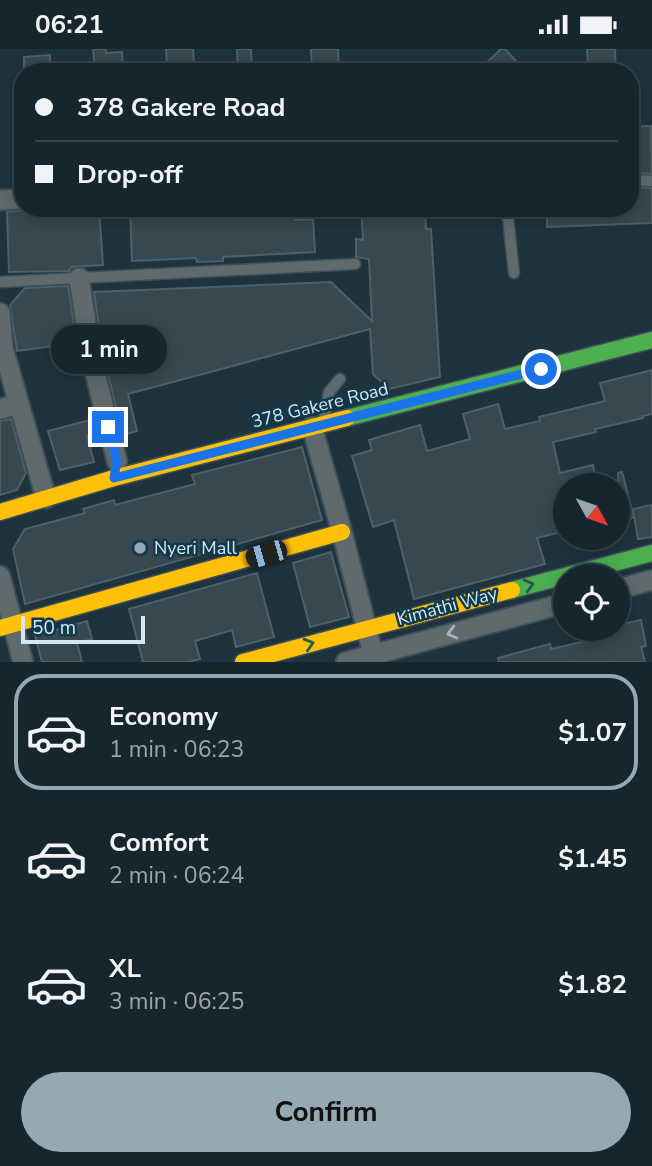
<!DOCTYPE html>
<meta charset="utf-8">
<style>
body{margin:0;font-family:"Nunito Sans",sans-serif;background:#1f2e36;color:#f1f3f6;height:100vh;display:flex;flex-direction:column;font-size:26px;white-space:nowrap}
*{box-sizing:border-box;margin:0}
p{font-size:23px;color:#9ea5aa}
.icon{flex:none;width:38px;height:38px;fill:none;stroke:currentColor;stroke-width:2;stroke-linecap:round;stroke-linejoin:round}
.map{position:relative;height:613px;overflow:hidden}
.drawer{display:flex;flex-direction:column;background:#16262e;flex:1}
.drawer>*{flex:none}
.hud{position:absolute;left:14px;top:14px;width:625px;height:154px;border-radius:28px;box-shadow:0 4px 18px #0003,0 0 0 2px #35434a;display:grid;align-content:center;height:154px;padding:0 21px;background:#16262e}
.needle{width:46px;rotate:130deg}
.controls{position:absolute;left:553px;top:424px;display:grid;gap:14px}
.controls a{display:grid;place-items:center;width:77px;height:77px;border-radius:50%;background:#16262e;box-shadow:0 4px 18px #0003,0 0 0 2px #35434a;font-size:35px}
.scale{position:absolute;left:21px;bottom:18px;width:124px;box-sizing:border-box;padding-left:7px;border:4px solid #d3e8f3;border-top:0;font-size:19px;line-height:24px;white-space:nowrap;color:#d3e8f3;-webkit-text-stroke:5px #11384b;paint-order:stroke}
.end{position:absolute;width:32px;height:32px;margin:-16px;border:9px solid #1a73e8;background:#fff;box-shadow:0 0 0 4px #fff}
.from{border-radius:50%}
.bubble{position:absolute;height:49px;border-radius:24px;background:#16262e;box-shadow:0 4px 18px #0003,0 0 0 2px #35434a;font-size:23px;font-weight:700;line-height:49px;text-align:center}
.car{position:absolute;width:21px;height:42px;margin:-21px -10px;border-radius:9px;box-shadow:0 0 5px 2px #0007;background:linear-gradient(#222 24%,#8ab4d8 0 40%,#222 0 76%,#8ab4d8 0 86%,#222 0)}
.hud b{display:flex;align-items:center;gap:24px;height:66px;font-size:26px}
.hud b+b{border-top:2px solid #35434a}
.hud i{width:18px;height:18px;background:#f1f3f6}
ul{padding:12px 0 0;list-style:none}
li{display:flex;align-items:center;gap:21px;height:116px;margin:0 14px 10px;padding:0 7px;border:4px solid transparent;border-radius:28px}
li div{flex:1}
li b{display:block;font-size:26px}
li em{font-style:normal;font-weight:700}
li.selected{border-color:#94a9b4}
li>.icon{width:63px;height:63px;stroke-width:1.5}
.primary-button{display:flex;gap:14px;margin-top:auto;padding:14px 21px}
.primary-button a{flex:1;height:80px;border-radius:42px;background:#94a9b4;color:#111;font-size:28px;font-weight:700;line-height:80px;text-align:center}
.status{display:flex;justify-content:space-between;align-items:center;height:49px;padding:0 35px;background:#16262e;direction:ltr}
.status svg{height:19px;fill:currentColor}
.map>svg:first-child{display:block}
.building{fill:#374851;stroke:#4e6069;stroke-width:2}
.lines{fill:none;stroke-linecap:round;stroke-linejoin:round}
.lane-casing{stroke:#3d4f58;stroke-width:13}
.street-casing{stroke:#3d4f58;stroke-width:23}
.fast-casing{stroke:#3d4f58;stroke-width:19}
.slow-casing{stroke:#3d4f58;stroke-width:19}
.lane{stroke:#5f6a6c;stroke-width:10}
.street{stroke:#5f6a6c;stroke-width:19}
.fast{stroke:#4caf50;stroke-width:16}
.slow{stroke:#ffc107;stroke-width:16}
.oneway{stroke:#235c4c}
.oneway2{stroke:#a5b6bd}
.route{stroke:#1a73e8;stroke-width:9}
.poi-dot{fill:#94a9b4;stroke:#11384b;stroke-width:2.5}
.labels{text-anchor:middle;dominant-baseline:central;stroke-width:5;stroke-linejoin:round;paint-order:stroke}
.street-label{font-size:18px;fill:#d3e8f3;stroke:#11384b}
.poi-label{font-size:18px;fill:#d3e8f3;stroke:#11384b;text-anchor:start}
</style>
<div class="status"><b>06:21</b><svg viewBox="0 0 49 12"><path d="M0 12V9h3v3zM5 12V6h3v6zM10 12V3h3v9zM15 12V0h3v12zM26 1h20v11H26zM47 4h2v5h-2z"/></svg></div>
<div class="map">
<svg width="652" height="613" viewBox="0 0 652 613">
<rect width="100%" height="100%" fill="#1e333e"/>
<!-- building -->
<path class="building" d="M93,0H106V4L122,3L123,17L95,20Z
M166,0H193L194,15L167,17Z
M237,0H251L252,23H238Z
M311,0H338L339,23H312Z
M501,0H505L526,23H492L485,15Z
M587,0H615L616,23H602L601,14L588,15Z
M50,6V23H24V8Z
M630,77H651L652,125L630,124Z
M630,138L652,139V174L547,178V159H630Z
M37,159H99L103,216L71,218L69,222L9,223L7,163Z
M130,159H294L295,171L313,170L315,203L223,208V212L197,213L196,209L132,212Z
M361,159H425L426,180H431L440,328L389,340L373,325L370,280L128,345L137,382L123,386L103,305L94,243L331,233L372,272L369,210L356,208V190L363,191Z
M68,237L77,294L17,302L10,256L25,239Z
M652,321V365L642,367L643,369L595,380L596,383L553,393L560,424L593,416L597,436H565V482L537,489L545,515L414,550L394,471L373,478L352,407L372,401L369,391L420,376L427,402L470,390L463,365L498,355L505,380L540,372L539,368L605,352L600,334Z
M11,370L26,424L17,441L0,446V372Z
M94,370L98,384L87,387L94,413L60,421L48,382Z
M302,398L322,471L25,555L13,500L25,480L85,464L83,460L114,451L115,456L195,435L192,426Z
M622,423L634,468L621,472L618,459V424Z
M652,456V488L638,490L633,460Z
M331,503L349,568L310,578L293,514Z
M257,524L274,588L236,598L232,581L195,592L200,610L188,613H143L129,560Z
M641,571L646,597L641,598L645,613H499L498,609L550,595L551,600L586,592L585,589L597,587L595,582L618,579V576Z
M87,572L92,590L77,594L82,613H42L35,587Z"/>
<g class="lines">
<!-- lane casing -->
<g class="lane-casing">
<path id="lane" d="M630,131L652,132
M507,159L514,224
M0,233L355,215
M324,370L329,343L340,330"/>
</g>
<!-- street casing -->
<g class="street-casing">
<path id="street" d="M0,151L23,150
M79,229L91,307L117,412
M0,264L3,299L46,449
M0,360L19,355
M312,378L342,483L375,613
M0,527L23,613
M618,540L652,531
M346,613L565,554"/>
</g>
<!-- fast casing -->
<g class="fast-casing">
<path id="fast" d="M347,369L652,291
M512,541L652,504"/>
</g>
<!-- slow casing -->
<g class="slow-casing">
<path id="slow" d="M0,463L114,429L347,369
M0,579L342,483
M243,613L512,541"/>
</g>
<!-- lane -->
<use href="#lane" class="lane"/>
<!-- street -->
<use href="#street" class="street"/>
<!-- fast -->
<use href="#fast" class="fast"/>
<!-- slow -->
<use href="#slow" class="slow"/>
</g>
<!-- one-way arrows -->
<defs><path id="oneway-chevron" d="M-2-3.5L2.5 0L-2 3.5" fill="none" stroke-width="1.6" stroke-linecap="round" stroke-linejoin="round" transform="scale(1.75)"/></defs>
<g class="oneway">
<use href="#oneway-chevron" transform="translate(529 536) rotate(-15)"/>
<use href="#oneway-chevron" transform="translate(309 595) rotate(-16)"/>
</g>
<use class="oneway2" href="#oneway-chevron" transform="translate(452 584) rotate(165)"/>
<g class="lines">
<!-- route -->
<path class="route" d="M108,378L117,412L114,429L541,320"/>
</g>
<!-- markers -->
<circle class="poi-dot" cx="140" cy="499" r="7"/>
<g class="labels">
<!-- street labels -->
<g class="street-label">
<text transform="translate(320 356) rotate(-14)">378 Gakere Road</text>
<text transform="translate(447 557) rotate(-15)">Kimathi Way</text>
</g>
<!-- poi labels -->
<g class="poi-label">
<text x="154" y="499">Nyeri Mall</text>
</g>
</g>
</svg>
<div class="controls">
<a><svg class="needle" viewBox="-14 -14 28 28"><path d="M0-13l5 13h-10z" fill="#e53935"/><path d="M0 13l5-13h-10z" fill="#9ea5aa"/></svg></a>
<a><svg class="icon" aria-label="locate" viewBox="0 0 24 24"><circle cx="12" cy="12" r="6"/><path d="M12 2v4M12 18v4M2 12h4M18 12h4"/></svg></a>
</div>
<div class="scale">50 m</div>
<i class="end from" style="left:541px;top:320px"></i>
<i class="end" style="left:108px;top:378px"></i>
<div class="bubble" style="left:51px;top:276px;width:116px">1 min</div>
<i class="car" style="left:266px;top:505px;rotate:254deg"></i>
<div class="hud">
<b><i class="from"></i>378 Gakere Road</b>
<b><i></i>Drop-off</b>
</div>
</div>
<section class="drawer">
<ul>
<li class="selected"><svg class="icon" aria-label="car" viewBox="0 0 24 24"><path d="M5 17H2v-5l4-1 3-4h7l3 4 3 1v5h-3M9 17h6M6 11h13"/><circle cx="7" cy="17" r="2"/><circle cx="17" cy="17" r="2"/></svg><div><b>Economy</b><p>1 min · 06:23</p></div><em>$1.07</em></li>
<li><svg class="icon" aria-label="car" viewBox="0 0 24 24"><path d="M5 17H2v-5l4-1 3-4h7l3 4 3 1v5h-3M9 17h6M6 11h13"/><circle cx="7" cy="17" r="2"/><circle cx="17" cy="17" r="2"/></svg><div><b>Comfort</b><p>2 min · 06:24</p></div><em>$1.45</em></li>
<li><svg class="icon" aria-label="car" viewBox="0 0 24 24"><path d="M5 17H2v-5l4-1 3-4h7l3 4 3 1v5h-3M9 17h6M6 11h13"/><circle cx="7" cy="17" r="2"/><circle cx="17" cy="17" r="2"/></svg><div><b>XL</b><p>3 min · 06:25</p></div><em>$1.82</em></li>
</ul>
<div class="primary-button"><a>Confirm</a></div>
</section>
